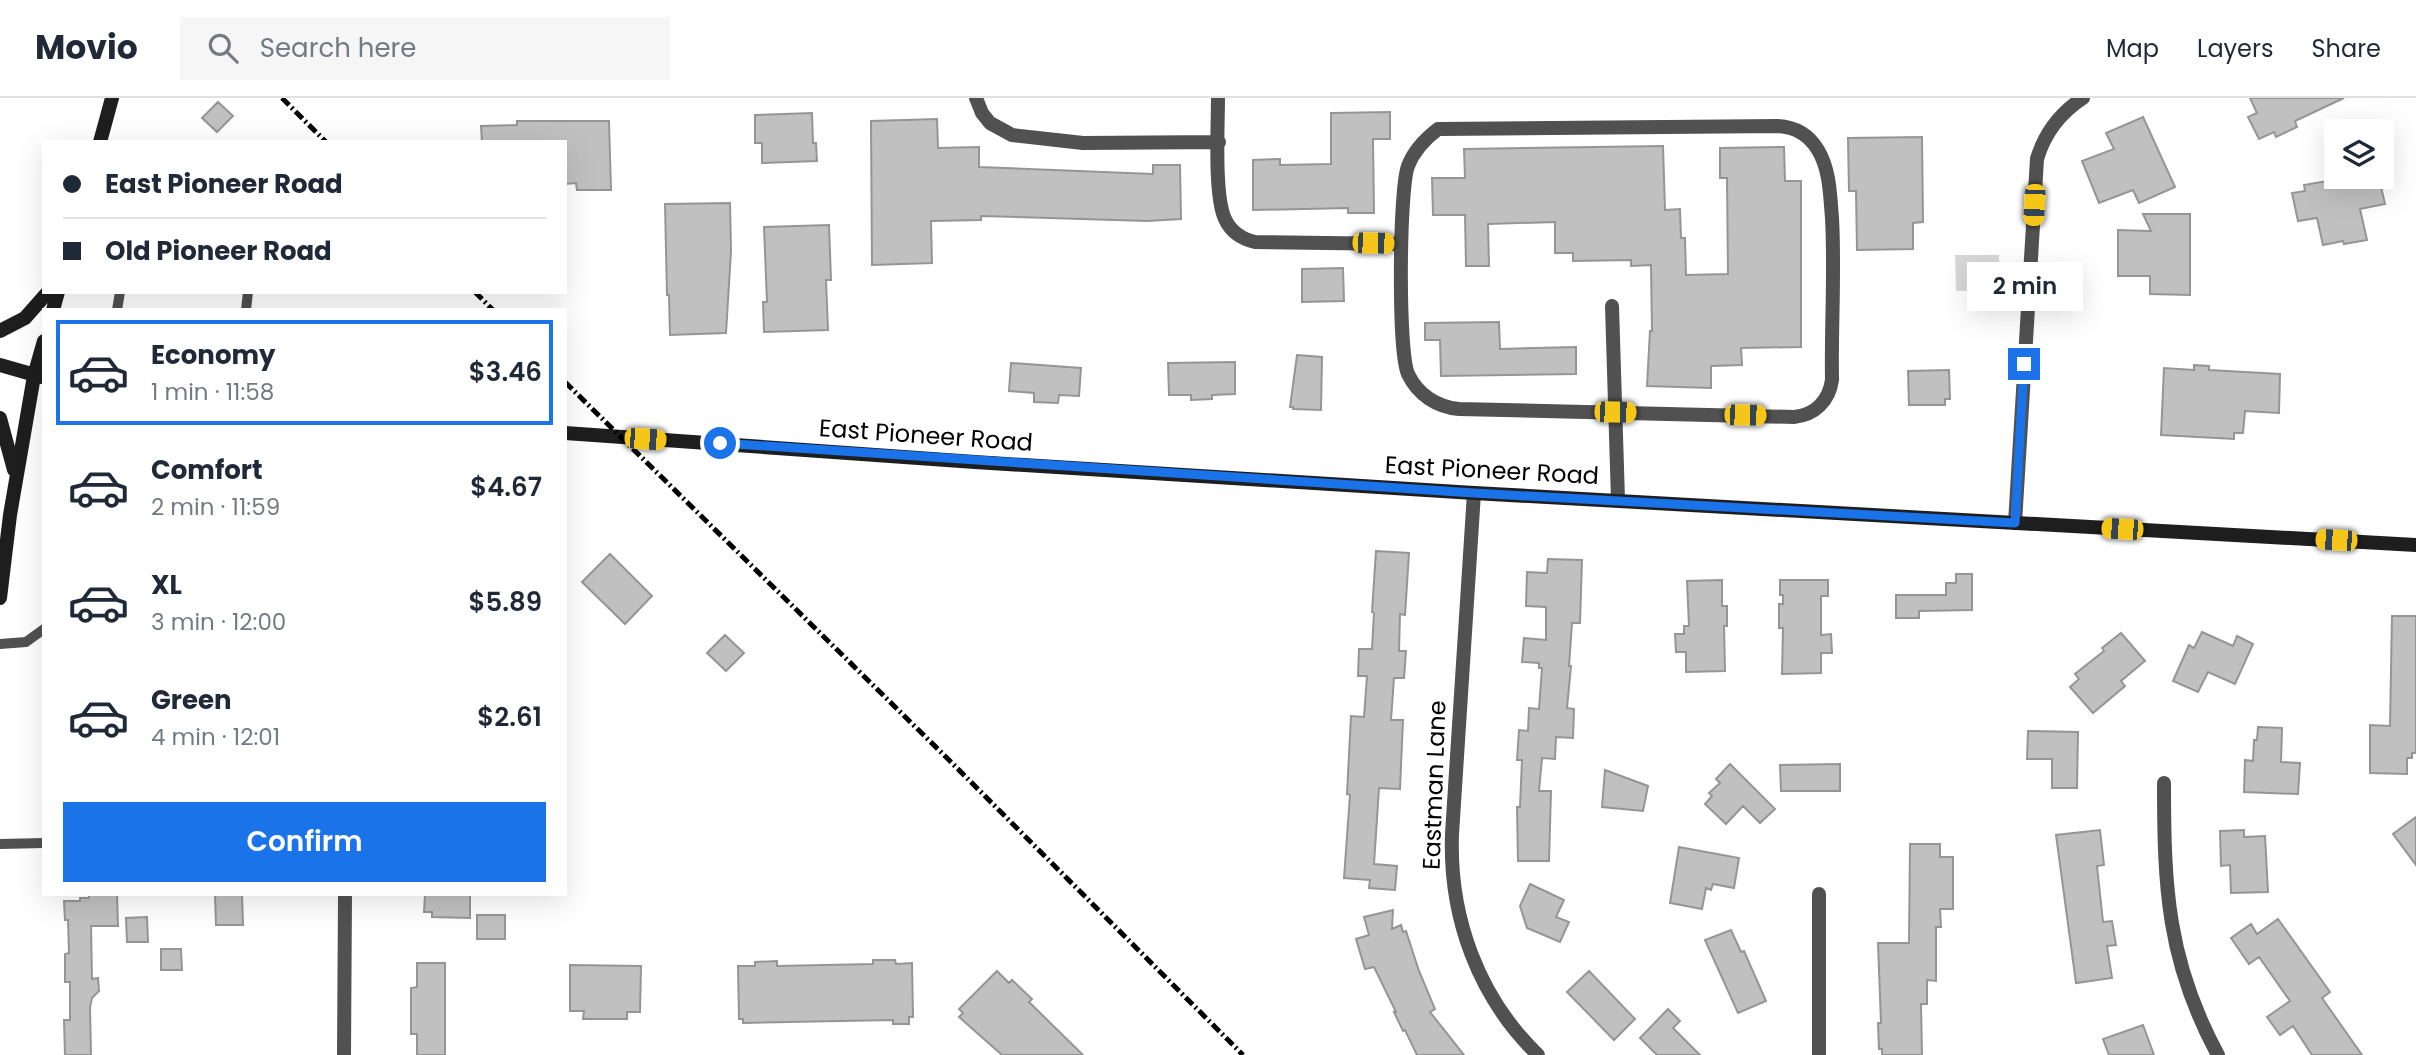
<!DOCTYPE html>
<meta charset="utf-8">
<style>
body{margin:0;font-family:Poppins,sans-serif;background:#f6f6f7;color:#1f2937;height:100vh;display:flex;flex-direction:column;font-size:26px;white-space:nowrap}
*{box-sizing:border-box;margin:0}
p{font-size:23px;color:#747a83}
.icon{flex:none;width:38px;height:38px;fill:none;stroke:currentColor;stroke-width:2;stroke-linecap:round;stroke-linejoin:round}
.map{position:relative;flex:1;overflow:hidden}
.panel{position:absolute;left:42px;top:210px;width:525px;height:588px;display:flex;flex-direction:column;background:#fff;border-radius:0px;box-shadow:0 7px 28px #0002}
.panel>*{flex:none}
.top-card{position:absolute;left:42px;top:42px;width:525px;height:154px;border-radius:0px;box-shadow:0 7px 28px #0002;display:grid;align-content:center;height:154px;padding:0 21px;background:#fff}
.buttons{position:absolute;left:2324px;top:21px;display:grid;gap:14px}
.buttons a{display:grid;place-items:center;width:70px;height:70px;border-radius:0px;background:#fff;box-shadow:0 7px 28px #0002;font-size:35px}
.end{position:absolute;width:32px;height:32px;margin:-16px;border:9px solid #1a73e8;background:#fff;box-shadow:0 0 0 4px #fff}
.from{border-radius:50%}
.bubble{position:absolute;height:49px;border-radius:0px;background:#fff;box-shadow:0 7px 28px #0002;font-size:23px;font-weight:600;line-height:49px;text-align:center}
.car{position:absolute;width:21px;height:42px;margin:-21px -10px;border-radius:9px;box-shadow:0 0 5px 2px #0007;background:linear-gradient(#f5c518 24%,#345 0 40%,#f5c518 0 76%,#345 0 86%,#f5c518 0)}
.top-card b{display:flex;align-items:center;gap:24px;height:66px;font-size:26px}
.top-card b+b{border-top:2px solid #e0e1e3}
.top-card i{width:18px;height:18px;background:#1f2937}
ul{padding:12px 0 0;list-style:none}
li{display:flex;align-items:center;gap:21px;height:105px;margin:0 14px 10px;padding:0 7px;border:4px solid transparent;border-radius:0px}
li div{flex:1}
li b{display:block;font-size:26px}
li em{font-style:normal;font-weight:600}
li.on{border-color:#1a73e8}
li>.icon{width:63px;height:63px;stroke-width:1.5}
.cta{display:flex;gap:14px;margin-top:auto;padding:14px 21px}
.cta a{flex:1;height:80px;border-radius:0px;background:#1a73e8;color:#fff;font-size:28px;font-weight:600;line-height:80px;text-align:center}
header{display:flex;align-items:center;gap:42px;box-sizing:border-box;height:98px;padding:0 35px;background:#fff;border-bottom:2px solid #e0e1e3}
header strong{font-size:33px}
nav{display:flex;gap:38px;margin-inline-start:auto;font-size:24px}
.search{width:490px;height:63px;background:#f6f6f7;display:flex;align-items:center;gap:18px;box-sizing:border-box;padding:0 24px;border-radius:0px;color:#747a83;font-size:26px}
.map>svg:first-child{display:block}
.green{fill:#d8d8d8}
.building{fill:#c0c0c0;stroke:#959595;stroke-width:2}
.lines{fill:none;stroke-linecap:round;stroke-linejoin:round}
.lane{stroke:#515151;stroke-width:10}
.street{stroke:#515151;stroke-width:14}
.secondary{stroke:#1e1e1e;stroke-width:14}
.rail{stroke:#000;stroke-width:5;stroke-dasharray:10 3.5 2 3.5;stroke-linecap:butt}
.route{stroke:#1a73e8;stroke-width:9}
.labels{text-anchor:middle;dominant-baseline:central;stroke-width:5;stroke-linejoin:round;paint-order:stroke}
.street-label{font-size:24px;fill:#000;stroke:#fff}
</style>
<header>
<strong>Movio</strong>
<div class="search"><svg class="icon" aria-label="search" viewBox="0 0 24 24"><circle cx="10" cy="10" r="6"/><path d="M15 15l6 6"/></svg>Search here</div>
<nav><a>Map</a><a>Layers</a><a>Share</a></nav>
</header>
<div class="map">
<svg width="2416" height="957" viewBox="0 0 2416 957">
<rect width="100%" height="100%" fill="#fff"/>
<!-- green -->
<path class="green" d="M1955,157H1999L2000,192L1956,193Z"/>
<!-- building -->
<path class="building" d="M2250,0H2344L2295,23L2297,29L2276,39L2274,34L2259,41L2248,19L2257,15Z
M218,4L233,18L217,34L202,20Z
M1390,14V41H1373L1374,115H1348V110L1253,112V62L1280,61V67L1331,66V15Z
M812,15L813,45H816L817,63L762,65V45H755V17Z
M2143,19L2175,89L2139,105L2133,92L2099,105L2082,63L2114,51L2106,35Z
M937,21L938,50L979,49V69L1153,76V67H1180L1181,121L1147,123L981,118V122L931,123L932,165L872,167L871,23Z
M517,23H609L611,92H577L576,85L565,86V44H482L481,28L517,27Z
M1922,39L1923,124L1913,125V151L1857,152L1856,93H1849L1848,40Z
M1663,48L1665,112L1680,111L1681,140H1685L1686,177L1728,176L1727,80H1720V50L1784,49L1785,83H1801V249L1741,250L1742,267L1711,268V290L1647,288L1650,233H1652L1651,167L1631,168V162L1573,163V155H1555V124L1488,126L1489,168H1466L1465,117H1433L1432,80H1465L1464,51Z
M2350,79H2362L2363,83L2379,80L2385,106L2360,111L2367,142L2344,146L2343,143L2323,147L2317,120L2298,123L2292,95L2305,93L2304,87Z
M730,105L731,153L726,235L670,237L669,197H667L665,106Z
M2143,116H2190V197L2150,196V178H2118V132L2151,133Z
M829,127L831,182H826L828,232L764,234L763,204H767L764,129Z
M1343,170L1344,203L1302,204V171Z
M1499,224L1500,251L1576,249V276L1441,278L1440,242H1425V225Z
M1297,257L1322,259L1321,312L1293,311V309H1290Z
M1235,264V296L1212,297V301L1191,302V297H1169L1168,265Z
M1011,265L1081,270L1079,298L1059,297L1058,305L1034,304V295L1009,293Z
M2194,267L2209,268V272L2280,276L2279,315L2245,313L2243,335H2234V341L2161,337L2164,270L2194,272Z
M1949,272L1950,301H1945V307H1909L1908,273Z
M1376,453L1409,455L1405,517L1400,516L1399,553H1406L1404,580H1394L1391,622H1403L1400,691L1379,690L1374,766L1397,768L1395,792L1369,790L1370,782L1344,780L1350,697L1347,696L1351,618L1364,619L1367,578H1358L1359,551H1372L1374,515L1372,514Z
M610,456L652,498L625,526L582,484Z
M1548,461L1582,462L1580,525H1572L1569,568H1571L1567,610L1574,611L1573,640L1556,639L1555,661L1542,660L1539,693H1551L1549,763H1518L1517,709H1520L1522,662H1517L1519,632L1528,633L1529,610L1539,611L1542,570H1539V565L1522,564L1524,540L1546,542V509L1526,508L1527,474L1547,475Z
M1956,476H1972V512L1919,513V520H1896V497H1946V485H1956Z
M1722,482V508H1727V528H1724L1725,573L1686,574V554H1676L1675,536H1684V528H1689L1687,483Z
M1780,482H1828V498H1821V537L1831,536L1832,555H1821V575L1782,576L1783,530H1779V506H1783V497H1780Z
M2392,518H2416V655H2412V660H2407V676L2370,675V627L2390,628Z
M2202,534L2233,548L2237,538L2253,546L2235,586L2208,574L2198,594L2173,583L2189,547L2194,550Z
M2121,535L2145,563L2121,583L2125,588L2093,615L2070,589L2079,581L2075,576L2104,553L2102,550Z
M725,537L744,555L726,573L707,555Z
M2258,629L2282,630L2281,664L2300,665L2298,696L2244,694L2245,662L2253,663L2254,642H2257Z
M2028,633L2078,634L2077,690H2052V661H2027Z
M1730,666L1775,711L1760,725L1743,708L1726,726L1705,706L1712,698L1709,695L1720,685L1716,681Z
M1840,666V693H1781L1780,667Z
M1605,672L1648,688L1643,713L1602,709Z
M2416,719V767L2393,736Z
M2100,732L2104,767L2097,768L2103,824L2112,823L2116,847L2107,848L2112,880L2076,885L2056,737Z
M2244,732V739L2265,738L2268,794L2231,795L2230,767L2221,768L2220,733Z
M1910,746H1940V759H1953V811H1940L1941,829H1936V883L1927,882V906H1921L1922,957H1882V951H1879L1878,925H1881L1878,845H1909Z
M1679,749L1739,760L1734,790L1713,786L1711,792L1706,790L1702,811L1670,805Z
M1530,786L1564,802L1556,819L1569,824L1560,844L1527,830L1520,808Z
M89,796H117L118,828H91L92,881L98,880L99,893L92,900L90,909L91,957H65L64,922H70V884H65V856L69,855L68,822H65L64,803H80V800H89Z
M215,796H242L243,827H216Z
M425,796H470V820L432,819V814H424Z
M1393,812L1392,831L1401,827L1403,834L1406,833L1419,873L1435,911L1430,914L1464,957H1417L1405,932L1403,933L1394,914H1396L1374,869L1365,871L1356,841L1369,837L1364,819Z
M477,817H505V841H477Z
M147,819L148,844H127L126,820Z
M2278,821L2330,894L2322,900L2362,957H2312L2293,928L2280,937L2267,919L2290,903L2259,859L2249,866L2231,840L2251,826L2257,836Z
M1731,832L1741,854L1744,853L1766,903L1738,915L1705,842Z
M161,851H181L182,872H161Z
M873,862H895L896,866L912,865L913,919H909V926H893V922L743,925V921H739L738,868H755V864L777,863V868L873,866Z
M417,865H445V957H417V936H411V890L417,889Z
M570,867L641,868L640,914H627V921H583L584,913H570Z
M997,873L1009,885L1012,882L1032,901L1029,904L1083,957H1002L959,919L963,915L959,911Z
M1589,873L1635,921L1614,942L1567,894Z
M1668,911L1680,923L1673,930L1700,957H1657L1640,940Z
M2143,927L2154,957H2109L2103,941Z"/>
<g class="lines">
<!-- lane -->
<path class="lane" d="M117,212L120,194
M246,212L248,194
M0,546L26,544L44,531
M0,746L44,745"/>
<!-- street -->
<path class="street" d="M976,0L982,15L990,25L1012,37L1083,45L1219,44
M1218,0C1218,28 1214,98 1225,121C1231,134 1242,141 1255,144L1401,146
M1778,28C1795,29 1809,37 1818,52C1830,72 1830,97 1832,120C1835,174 1831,228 1832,282C1829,303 1815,317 1794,319L1459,311C1437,309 1418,297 1408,276C1398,253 1399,93 1408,68C1414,52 1425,41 1438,31Z
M1612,208L1618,402
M1474,395L1452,736C1449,819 1478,899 1538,957
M2015,425L2037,61C2045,34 2060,15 2083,0
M2164,685C2164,789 2167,863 2218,957
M1819,796V957
M344,957L345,796"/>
<!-- secondary -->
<path class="secondary" d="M100,44L112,0
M53,212L58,194
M0,233L25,220L48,194
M0,267L42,279
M0,320L14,372
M565,335L975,364L1474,395L2416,447
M0,500L10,417L34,278L44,243"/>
<!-- rail -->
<path class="rail" d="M282,0L326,44
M475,194L493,212
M565,284L949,662L1243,957"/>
</g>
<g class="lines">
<!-- route -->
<path class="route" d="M720,345L1474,395L2015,425L2024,266"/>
</g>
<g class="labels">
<!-- street labels -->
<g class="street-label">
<text transform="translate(926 337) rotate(4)">East Pioneer Road</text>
<text transform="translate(1492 372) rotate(3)">East Pioneer Road</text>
<text transform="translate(1434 687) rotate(-88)">Eastman Lane</text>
</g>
</g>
</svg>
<div class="buttons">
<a><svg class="icon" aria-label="layers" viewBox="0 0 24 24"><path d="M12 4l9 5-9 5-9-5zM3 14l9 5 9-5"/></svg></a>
</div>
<i class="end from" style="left:720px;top:345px"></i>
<i class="end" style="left:2024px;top:266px"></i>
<div class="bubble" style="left:1967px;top:164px;width:116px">2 min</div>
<i class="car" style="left:2034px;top:107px;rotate:183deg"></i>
<i class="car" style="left:1373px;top:145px;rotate:91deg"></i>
<i class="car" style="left:1615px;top:314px;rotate:91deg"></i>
<i class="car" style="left:1745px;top:317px;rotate:91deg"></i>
<i class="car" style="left:645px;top:341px;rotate:94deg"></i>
<i class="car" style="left:2122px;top:431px;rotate:273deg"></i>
<i class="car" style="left:2336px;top:442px;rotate:273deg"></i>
<div class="top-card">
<b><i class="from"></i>East Pioneer Road</b>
<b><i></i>Old Pioneer Road</b>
</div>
<section class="panel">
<ul>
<li class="on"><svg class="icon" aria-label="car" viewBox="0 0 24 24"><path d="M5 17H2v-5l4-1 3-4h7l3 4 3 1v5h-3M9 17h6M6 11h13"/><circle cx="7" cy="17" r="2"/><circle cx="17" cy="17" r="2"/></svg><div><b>Economy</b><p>1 min · 11:58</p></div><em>$3.46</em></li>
<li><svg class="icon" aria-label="car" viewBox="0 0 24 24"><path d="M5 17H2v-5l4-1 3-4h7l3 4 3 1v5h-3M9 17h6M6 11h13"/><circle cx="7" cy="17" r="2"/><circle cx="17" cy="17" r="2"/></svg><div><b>Comfort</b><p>2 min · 11:59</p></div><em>$4.67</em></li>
<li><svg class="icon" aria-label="car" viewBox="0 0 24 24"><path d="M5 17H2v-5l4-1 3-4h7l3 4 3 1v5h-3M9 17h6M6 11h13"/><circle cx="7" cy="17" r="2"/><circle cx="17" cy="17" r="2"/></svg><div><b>XL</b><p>3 min · 12:00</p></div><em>$5.89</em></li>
<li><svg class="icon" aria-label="car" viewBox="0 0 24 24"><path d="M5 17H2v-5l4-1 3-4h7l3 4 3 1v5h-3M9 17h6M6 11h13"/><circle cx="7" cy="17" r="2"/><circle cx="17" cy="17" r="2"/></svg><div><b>Green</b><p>4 min · 12:01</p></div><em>$2.61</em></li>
</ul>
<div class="cta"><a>Confirm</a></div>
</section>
</div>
